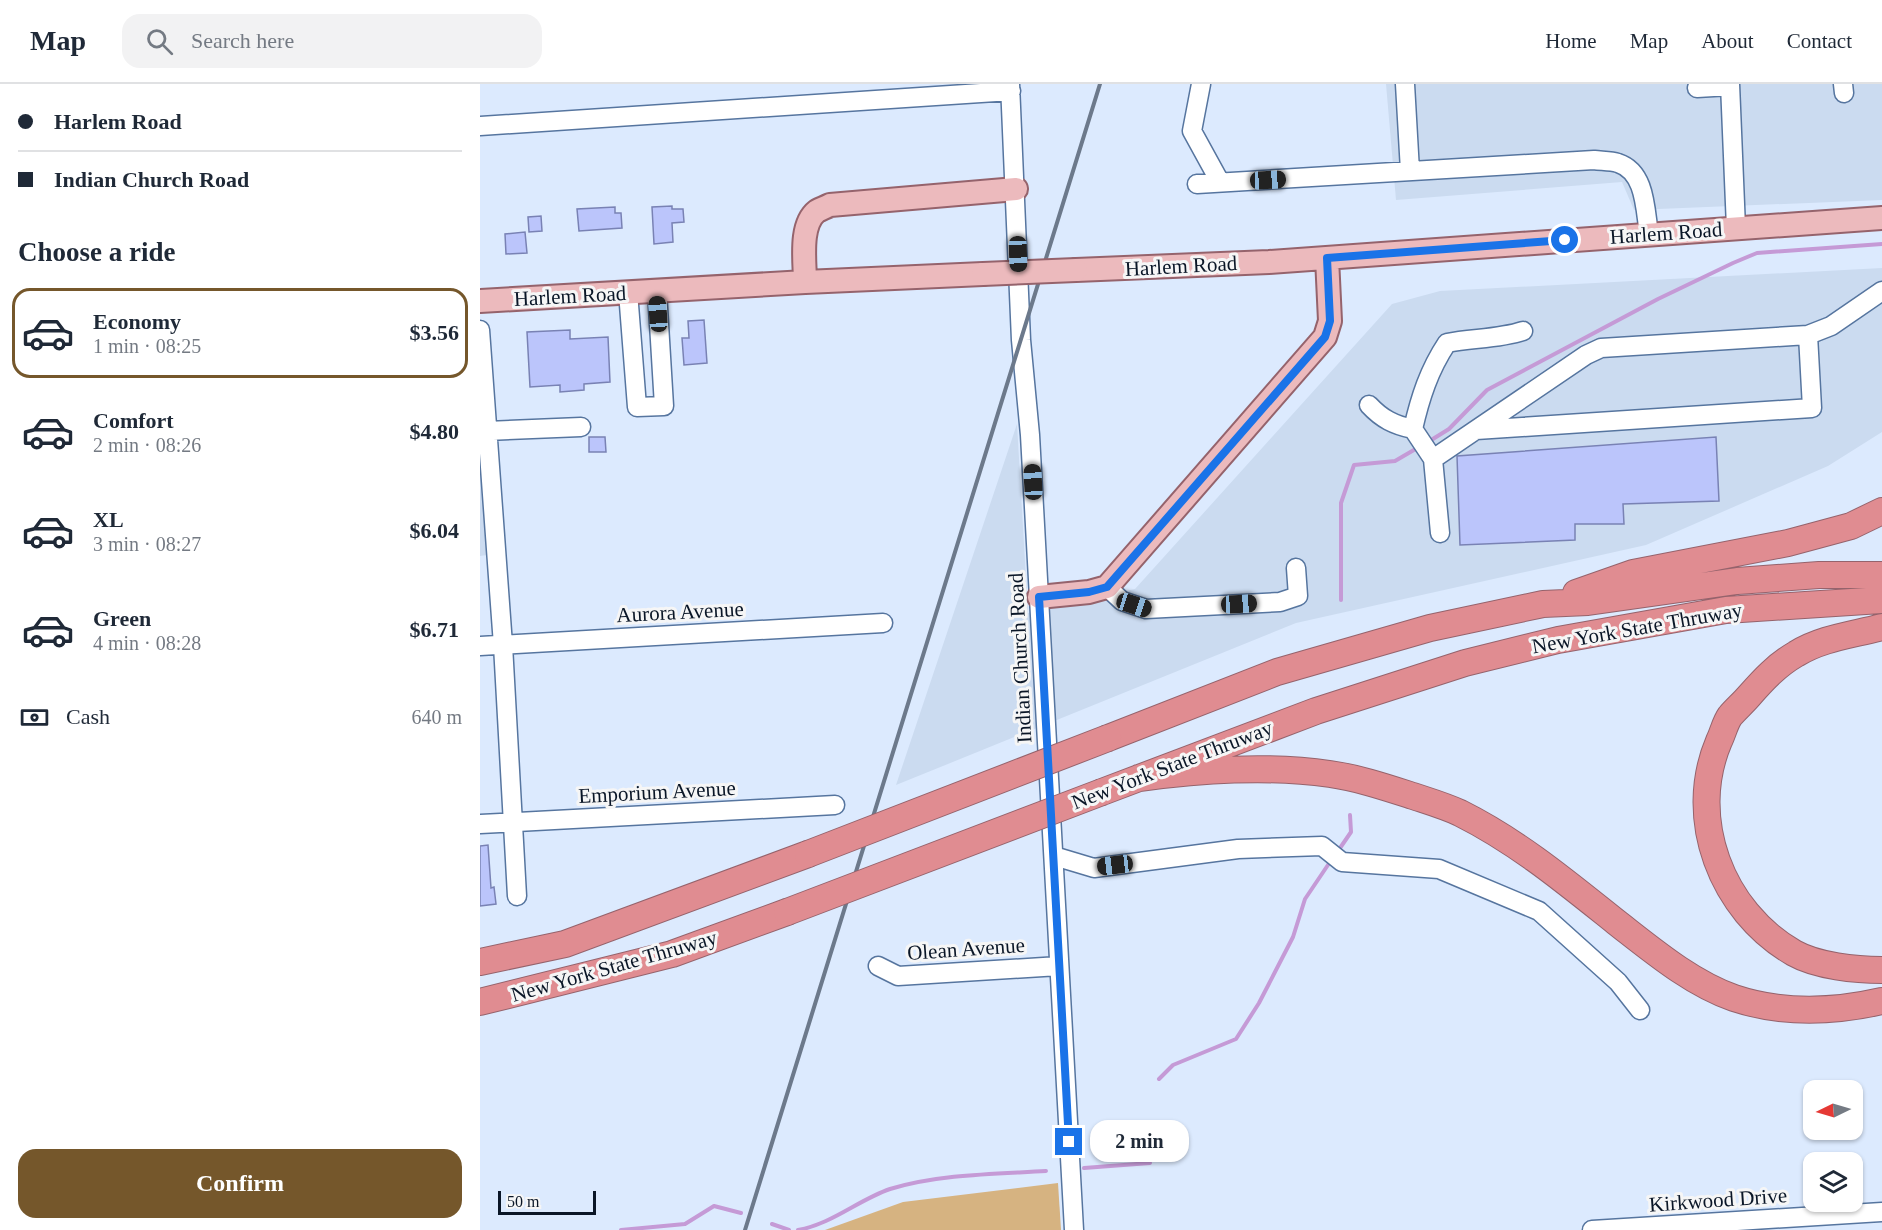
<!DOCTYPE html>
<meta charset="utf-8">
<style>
body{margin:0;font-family:"Times New Roman",serif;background:#f2f2f3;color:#1f2937;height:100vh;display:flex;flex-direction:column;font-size:22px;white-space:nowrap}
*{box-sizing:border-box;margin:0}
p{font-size:20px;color:#747a83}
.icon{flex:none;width:33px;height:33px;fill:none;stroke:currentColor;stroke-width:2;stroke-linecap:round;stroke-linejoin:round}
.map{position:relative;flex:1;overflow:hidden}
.panel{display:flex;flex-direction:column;background:#fff;width:480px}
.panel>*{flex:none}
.top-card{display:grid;align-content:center;height:132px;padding:0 18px;background:#fff}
.needle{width:39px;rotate:265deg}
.buttons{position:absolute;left:1323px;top:996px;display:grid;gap:12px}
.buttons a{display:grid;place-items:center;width:60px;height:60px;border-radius:12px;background:#fff;box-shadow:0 2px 4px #0004;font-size:30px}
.scale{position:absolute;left:18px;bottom:15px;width:98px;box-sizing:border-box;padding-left:6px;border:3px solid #0a1627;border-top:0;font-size:16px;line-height:21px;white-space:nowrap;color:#0a1627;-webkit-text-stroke:4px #f6f6f6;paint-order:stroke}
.end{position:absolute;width:27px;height:27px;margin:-14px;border:8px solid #1a73e8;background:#fff;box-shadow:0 0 0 3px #fff}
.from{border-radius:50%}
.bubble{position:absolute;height:42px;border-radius:18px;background:#fff;box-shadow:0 2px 4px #0004;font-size:20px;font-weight:800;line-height:42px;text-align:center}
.car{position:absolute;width:18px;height:36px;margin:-18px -9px;border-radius:8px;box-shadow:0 0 4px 2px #0007;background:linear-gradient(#222 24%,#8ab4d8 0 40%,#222 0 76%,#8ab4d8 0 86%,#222 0)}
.top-card b{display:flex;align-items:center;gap:21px;height:57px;font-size:22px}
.top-card b+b{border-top:2px solid #e0e1e3}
.top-card i{width:15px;height:15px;background:#1f2937}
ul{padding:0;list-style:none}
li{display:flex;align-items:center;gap:18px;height:90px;margin:0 12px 9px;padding:0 6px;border:3px solid transparent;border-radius:18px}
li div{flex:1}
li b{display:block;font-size:22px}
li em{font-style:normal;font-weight:800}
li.active{border-color:#75572b}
li>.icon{width:54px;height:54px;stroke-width:1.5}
h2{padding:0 18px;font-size:27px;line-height:72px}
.pay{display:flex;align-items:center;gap:15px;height:66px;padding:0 18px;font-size:22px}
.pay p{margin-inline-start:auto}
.primary-button{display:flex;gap:12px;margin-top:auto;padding:12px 18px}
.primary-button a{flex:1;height:69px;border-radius:18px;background:#75572b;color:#fff;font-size:24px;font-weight:800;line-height:69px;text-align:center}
header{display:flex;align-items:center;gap:36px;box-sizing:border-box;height:84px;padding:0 30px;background:#fff;border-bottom:2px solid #e0e1e3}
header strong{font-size:28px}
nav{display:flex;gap:33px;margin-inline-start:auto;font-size:21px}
.search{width:420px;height:54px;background:#f2f2f3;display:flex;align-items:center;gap:15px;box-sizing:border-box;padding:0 21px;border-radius:18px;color:#747a83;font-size:22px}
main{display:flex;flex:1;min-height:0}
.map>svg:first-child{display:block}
.built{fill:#cbdbf0}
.green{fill:#d6b381}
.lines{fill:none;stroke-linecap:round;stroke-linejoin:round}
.stream{stroke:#c59ad6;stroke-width:4}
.building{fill:#bbc5fb;stroke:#7982b4;stroke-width:1.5}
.minor-casing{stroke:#56759f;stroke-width:21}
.major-casing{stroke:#95636c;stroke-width:26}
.highway-casing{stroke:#95636c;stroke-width:28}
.minor{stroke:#fff;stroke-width:18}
.major{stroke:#ecbabd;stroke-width:22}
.highway{stroke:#e08c91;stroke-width:26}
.rail{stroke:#6c798b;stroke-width:4}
.major-bridge-casing{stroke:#95636c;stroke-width:26;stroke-linecap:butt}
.highway-bridge-casing{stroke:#95636c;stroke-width:28;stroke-linecap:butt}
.major-bridge{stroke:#ecbabd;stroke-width:22}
.highway-bridge{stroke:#e08c91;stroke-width:26}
.route{stroke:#1a73e8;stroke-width:8}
.labels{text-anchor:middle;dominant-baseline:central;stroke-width:6;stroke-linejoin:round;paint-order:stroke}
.street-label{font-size:21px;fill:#0a1627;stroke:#f6f6f6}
</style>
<header>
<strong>Map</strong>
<div class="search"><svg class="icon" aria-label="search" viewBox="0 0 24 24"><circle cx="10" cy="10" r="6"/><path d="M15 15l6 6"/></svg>Search here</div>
<nav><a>Home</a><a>Map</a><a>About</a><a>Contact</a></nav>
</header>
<main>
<section class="panel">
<div class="top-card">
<b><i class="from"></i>Harlem Road</b>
<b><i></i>Indian Church Road</b>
</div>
<h2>Choose a ride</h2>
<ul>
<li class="active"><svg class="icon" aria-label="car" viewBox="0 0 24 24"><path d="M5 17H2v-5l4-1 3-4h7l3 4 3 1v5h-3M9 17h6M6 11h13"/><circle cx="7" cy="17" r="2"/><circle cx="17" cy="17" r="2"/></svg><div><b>Economy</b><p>1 min · 08:25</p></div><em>$3.56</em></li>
<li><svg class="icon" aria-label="car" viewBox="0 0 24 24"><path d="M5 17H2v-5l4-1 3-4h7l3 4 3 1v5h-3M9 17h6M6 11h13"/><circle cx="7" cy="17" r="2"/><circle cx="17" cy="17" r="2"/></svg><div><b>Comfort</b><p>2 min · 08:26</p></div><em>$4.80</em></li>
<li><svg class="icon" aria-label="car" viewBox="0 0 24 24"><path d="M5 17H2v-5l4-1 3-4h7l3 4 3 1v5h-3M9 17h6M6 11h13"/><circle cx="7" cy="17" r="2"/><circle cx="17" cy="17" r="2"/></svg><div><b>XL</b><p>3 min · 08:27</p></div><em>$6.04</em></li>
<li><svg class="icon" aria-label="car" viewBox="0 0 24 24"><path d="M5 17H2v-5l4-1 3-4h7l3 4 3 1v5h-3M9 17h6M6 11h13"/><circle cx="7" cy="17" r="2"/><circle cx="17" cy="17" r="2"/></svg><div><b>Green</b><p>4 min · 08:28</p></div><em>$6.71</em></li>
</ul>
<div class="pay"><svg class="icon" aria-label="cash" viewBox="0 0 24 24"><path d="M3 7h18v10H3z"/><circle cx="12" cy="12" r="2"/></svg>Cash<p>640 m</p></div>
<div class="primary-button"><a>Confirm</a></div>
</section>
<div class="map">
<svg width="1402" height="1146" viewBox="0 0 1402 1146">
<rect width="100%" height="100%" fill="#dceafe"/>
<!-- built -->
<path class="built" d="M906,0H1402V116L1154,126L1142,98L916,116Z
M1402,184V348L1348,382L1166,461L816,539L416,701L537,340L548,529L655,505L912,220L960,207Z
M0,381H3L7,471L0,472Z"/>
<!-- green -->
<path class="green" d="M578,1099L581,1146H345L423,1118Z"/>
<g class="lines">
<!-- stream -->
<path class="stream" d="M948,358L969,345L1007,306L1178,215L1253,179L1277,169L1402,160
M861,516V419L874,381L915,377L939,363
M858,767L871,748L870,731
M679,995L693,981L756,955L779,919L813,853L825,815L852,775
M604,1084L670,1079
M292,1140L309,1146
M141,1146L205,1140L234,1122L261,1129
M318,1146C352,1140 378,1116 410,1105C460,1090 515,1090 566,1087"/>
</g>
<!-- building -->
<path class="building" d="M192,122V125H203L204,138L192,139L193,158L174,160L172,123Z
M135,123V129H141L142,144L99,147L97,125Z
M61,132L62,147L49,148L48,133Z
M45,148L47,169L26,170L25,150Z
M224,236L227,279L204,281L202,254H209L208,237Z
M90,246V255L128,253L130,298L104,300V306L80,308V301L50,303L47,248Z
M109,353H125L126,368H109Z
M1236,353L1239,417L1143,420L1144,440H1095V456L980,461L977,372Z
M8,761L11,804L14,803L16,820L0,822V762Z"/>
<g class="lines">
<!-- minor casing -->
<g class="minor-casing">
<path id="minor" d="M530,0L541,256L550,351L594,1146
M721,0L712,47L740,98
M925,0L930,87
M1250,0L1256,144
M1363,0L1364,9
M1217,4L1250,2
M0,42L531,7
M717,100L1114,76C1121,77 1131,77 1138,79C1166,88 1165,126 1169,150
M148,208L157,323L184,322L177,207
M0,246L23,561L37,812
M889,321C902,335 914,341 933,345
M996,346L1332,324L1328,251
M7,347L101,343
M953,375L933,345C940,314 949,286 967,259C992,254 1019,255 1043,247
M960,449L953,375L1106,271L1121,264L1328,251L1351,242L1402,207
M627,503L642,517L666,525L800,518L818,512L816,484
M0,562L403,539
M0,740L355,721
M574,772L614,784L758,765L842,762L862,778L959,785L1059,827L1138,898L1160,926
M398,882L418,892L579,882
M1112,1146L1402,1128"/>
</g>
<!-- major casing -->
<g class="major-casing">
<path id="major" d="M596,186L789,178L1402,134
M325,198C325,178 319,141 337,127C341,125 346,123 350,121L536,105
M0,217L325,198L503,190
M559,513L609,508L627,503L845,253L850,237L847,174"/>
</g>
<!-- highway casing -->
<g class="highway-casing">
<path id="highway" d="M1096,509L1153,489L1308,459L1371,442L1402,427
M1402,543C1372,551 1342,554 1316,570C1297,581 1283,596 1269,612C1263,619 1256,625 1250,632C1245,639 1243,649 1239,657C1206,734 1241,827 1314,869C1337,882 1376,886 1402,886
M628,654L797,588L950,544L1063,520L1108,518L1257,497L1339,491H1402
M659,694C721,686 787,681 850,690C878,694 905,703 933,712C948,717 965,722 980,729C1038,758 1086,798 1136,838C1172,866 1211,899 1254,914C1302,930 1354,928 1402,917
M622,708L836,627L985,579L1078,556L1246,526L1402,516
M0,878L85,860L328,770
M0,918L192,870L307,828"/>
</g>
<!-- minor -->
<use href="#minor" class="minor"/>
<!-- major -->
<use href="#major" class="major"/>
<!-- highway -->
<use href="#highway" class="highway"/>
<!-- rail -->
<path class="rail" d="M265,1146L620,0"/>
<!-- major-bridge casing -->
<g class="major-bridge-casing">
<path id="major-bridge" d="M503,190L596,186"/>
</g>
<!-- highway-bridge casing -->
<g class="highway-bridge-casing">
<path id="highway-bridge" d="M328,770L628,654
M307,828L622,708"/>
</g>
<!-- major-bridge -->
<use href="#major-bridge" class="major-bridge"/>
<!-- highway-bridge -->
<use href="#highway-bridge" class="highway-bridge"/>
</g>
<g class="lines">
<!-- route -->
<path class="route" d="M589,1058L559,513L609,508L627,503L845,253L850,237L847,174L1085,156"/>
</g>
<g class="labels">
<!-- street labels -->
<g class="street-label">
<text transform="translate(1186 149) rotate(-4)">Harlem Road</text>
<text transform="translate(701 182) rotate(-3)">Harlem Road</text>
<text transform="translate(90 212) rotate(-3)">Harlem Road</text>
<text transform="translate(200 528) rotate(-3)">Aurora Avenue</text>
<text transform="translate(1157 544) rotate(-10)">New York State Thruway</text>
<text transform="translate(540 574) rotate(-93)">Indian Church Road</text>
<text transform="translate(692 681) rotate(-21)">New York State Thruway</text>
<text transform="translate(177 708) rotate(-3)">Emporium Avenue</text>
<text transform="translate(486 865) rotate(-4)">Olean Avenue</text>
<text transform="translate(134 882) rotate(-16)">New York State Thruway</text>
<text transform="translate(1238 1116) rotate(-4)">Kirkwood Drive</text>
</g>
</g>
</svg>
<div class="buttons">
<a><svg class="needle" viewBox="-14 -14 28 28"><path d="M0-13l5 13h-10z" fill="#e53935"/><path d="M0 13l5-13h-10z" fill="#747a83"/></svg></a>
<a><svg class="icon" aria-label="layers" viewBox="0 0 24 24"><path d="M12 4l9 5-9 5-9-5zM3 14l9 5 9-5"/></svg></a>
</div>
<div class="scale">50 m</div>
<i class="end from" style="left:1085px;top:156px"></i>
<i class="end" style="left:589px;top:1058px"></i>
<div class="bubble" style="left:610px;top:1036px;width:99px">2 min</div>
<i class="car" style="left:788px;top:96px;rotate:87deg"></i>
<i class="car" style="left:538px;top:170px;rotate:178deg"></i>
<i class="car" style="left:178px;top:230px;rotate:356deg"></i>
<i class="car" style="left:553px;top:398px;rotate:357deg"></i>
<i class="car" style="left:759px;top:520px;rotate:87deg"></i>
<i class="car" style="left:654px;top:521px;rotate:108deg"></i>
<i class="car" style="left:635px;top:781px;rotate:263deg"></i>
</div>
</main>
